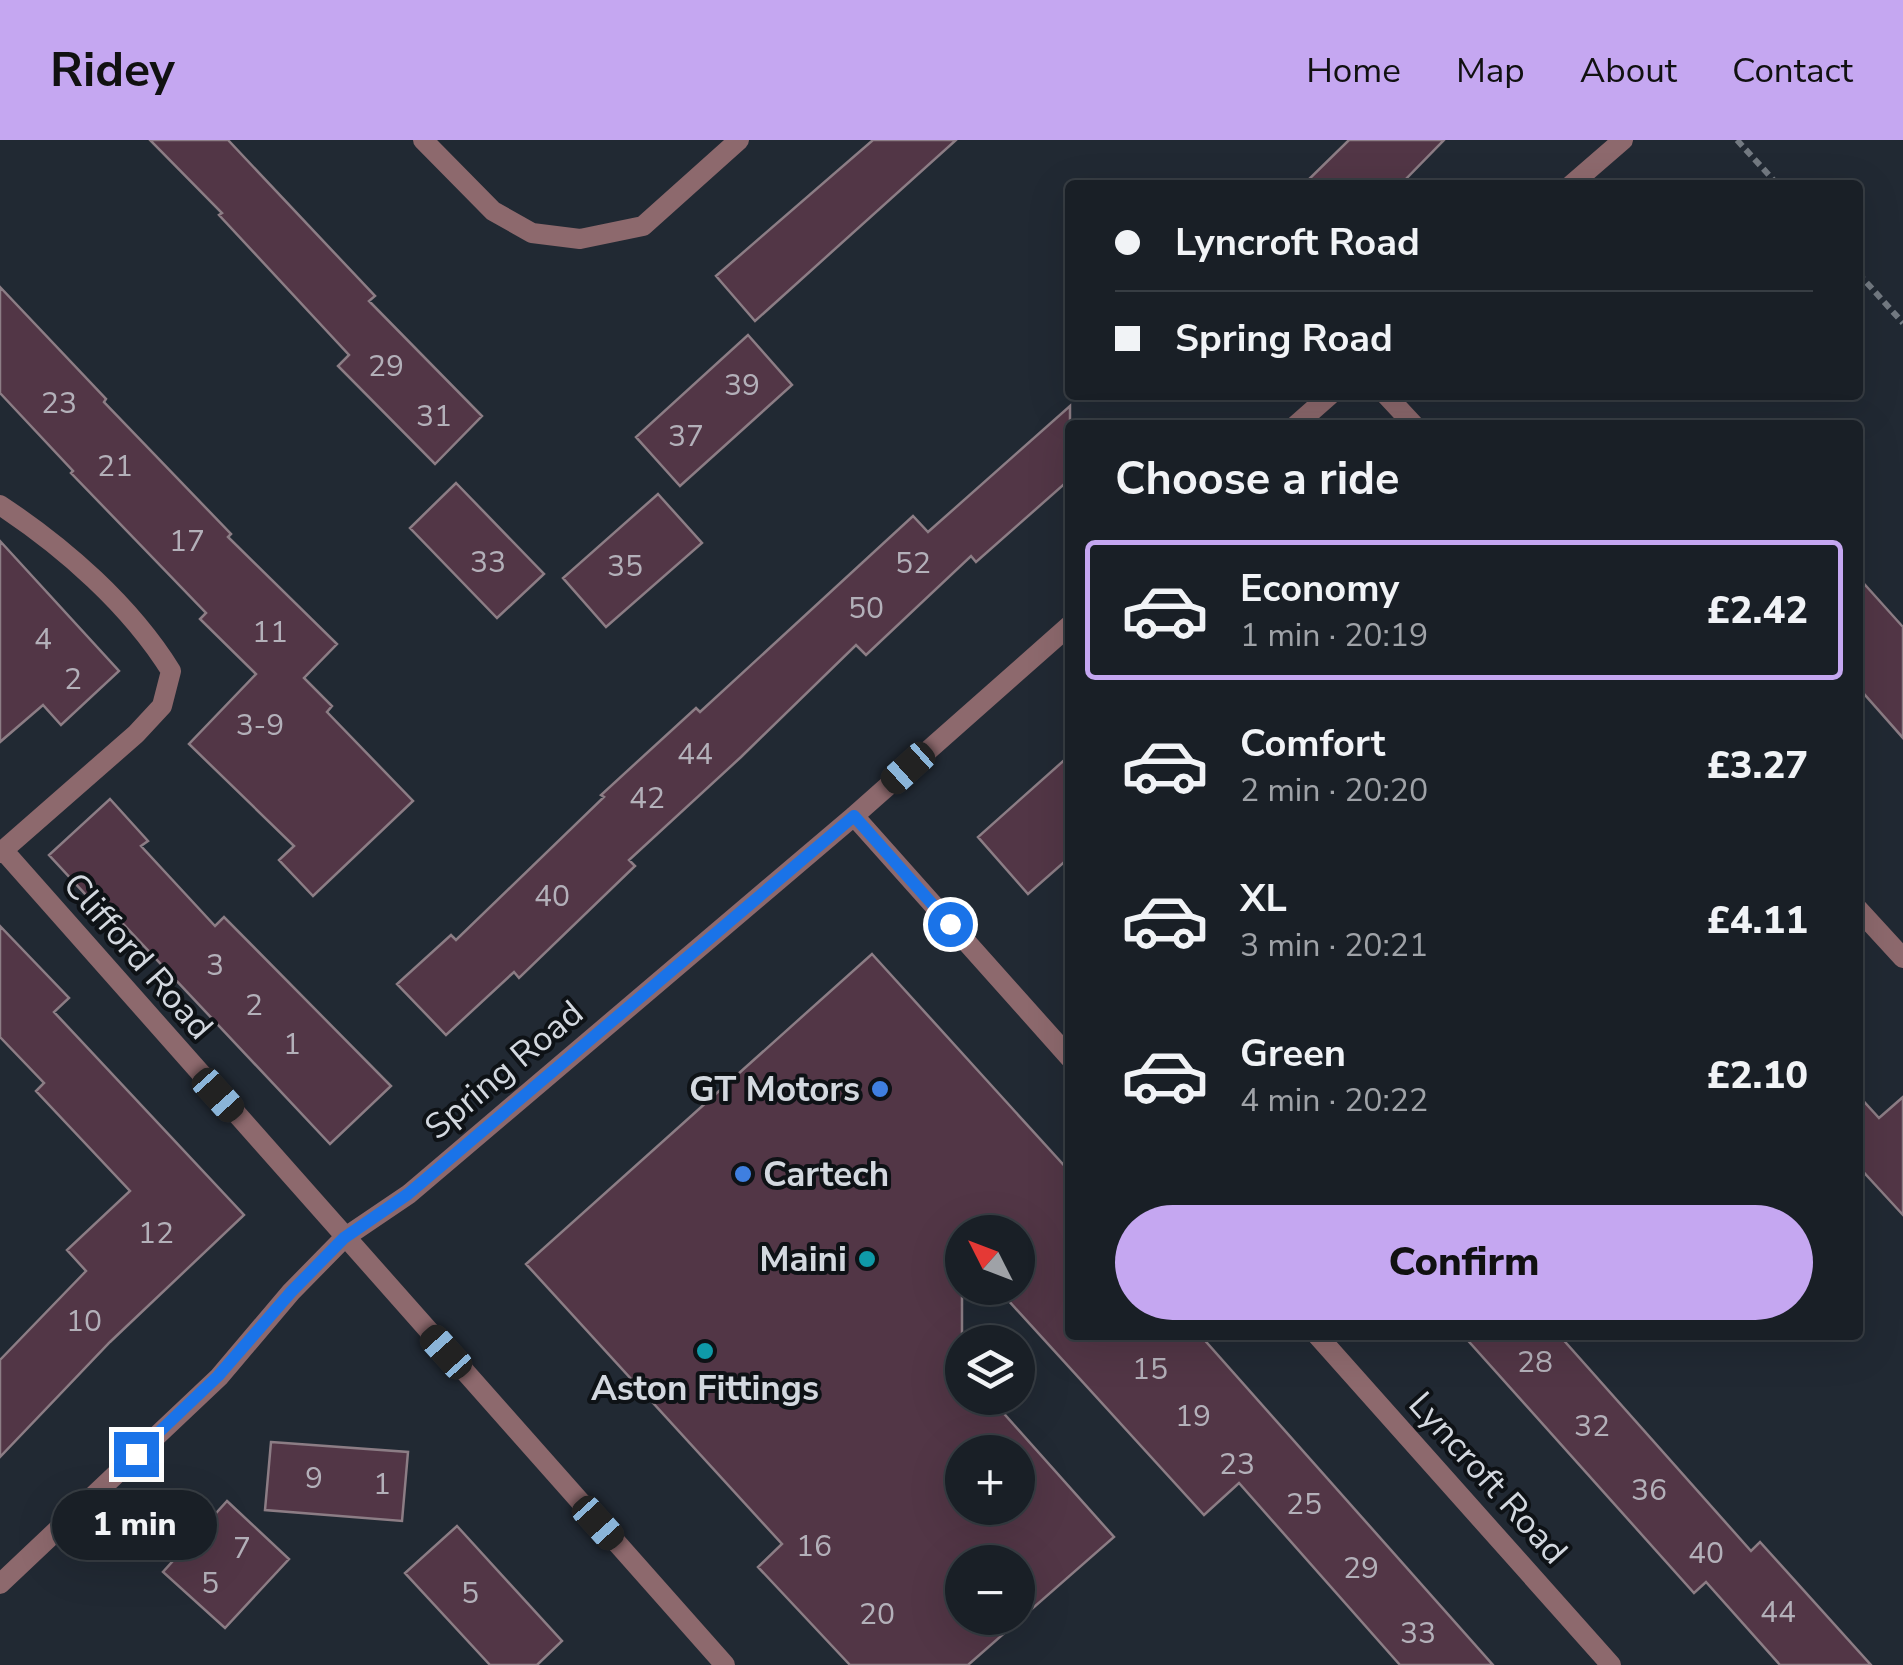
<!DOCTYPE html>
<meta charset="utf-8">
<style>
body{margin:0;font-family:"Nunito Sans",sans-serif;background:#262c32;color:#f1f3f6;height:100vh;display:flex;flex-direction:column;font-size:38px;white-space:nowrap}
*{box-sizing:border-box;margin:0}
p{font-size:32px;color:#9fa2a7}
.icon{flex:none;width:55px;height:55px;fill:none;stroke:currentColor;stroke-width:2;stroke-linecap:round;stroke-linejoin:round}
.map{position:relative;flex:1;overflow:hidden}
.details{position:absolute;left:1065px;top:280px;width:798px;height:920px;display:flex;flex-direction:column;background:#191f26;border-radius:10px;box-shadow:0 10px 40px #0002,0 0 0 2px #373d43}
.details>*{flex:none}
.top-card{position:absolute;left:1065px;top:40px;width:798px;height:220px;border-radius:10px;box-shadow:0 10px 40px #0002,0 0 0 2px #373d43;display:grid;align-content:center;height:220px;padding:0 50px;background:#191f26}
.needle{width:65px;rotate:312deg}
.tools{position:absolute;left:945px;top:1075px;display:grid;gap:20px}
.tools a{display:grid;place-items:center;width:90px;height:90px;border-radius:50%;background:#191f26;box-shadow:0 10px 40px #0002,0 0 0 2px #373d43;font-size:50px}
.end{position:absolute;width:45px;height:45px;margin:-22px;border:12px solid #1a73e8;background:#fff;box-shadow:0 0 0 5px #fff}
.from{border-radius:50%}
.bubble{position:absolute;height:70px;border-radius:35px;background:#191f26;box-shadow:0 10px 40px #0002,0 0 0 2px #373d43;font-size:32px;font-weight:800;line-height:70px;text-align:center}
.car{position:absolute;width:30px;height:60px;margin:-30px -15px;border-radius:12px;box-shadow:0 0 8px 2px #0007;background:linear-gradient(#222 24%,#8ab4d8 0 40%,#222 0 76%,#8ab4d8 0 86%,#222 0)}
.top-card b{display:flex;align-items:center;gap:35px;height:95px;font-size:38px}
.top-card b+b{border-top:2px solid #373d43}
.top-card i{width:25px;height:25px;background:#f1f3f6}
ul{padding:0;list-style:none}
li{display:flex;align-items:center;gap:30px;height:140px;margin:0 20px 15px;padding:0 30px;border:5px solid transparent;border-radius:10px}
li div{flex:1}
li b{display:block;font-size:38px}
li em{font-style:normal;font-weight:800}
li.on{border-color:#c5a7f1}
li>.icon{width:90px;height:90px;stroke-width:1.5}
h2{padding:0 50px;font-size:45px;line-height:120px}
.action{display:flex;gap:20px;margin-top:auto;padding:20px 50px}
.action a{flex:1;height:115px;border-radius:60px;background:#c5a7f1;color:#111;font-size:40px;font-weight:800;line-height:115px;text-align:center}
header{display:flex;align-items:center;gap:60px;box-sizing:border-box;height:140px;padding:0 50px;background:#c5a7f1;color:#111}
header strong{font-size:48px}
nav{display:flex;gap:55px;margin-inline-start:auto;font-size:35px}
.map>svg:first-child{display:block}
.building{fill:#523646;stroke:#8c7d85;stroke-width:2.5;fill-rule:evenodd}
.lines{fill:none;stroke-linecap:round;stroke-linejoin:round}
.path{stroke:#737a82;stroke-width:6;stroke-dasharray:8 5;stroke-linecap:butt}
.minor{stroke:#8d696d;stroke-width:20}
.route{stroke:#1a73e8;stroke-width:12}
.shop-dot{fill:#3f7fe0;stroke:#0e1216;stroke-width:4}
.culture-dot{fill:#0f9aa8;stroke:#0e1216;stroke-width:4}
.labels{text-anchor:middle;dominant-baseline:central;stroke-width:8;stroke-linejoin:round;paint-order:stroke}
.number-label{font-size:30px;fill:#b3b0b9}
.street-label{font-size:35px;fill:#d3d8df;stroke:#0e1216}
.poi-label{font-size:35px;font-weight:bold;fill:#d3d8df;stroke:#0e1216;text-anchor:end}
</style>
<header>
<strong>Ridey</strong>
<nav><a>Home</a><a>Map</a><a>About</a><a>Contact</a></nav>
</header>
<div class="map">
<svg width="1903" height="1525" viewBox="0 0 1903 1525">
<rect width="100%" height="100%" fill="#212933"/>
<!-- building -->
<path class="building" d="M150,0H228L375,156L369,161L482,276L435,324L338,226L349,215L219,75L222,73Z
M873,0H956L755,181L716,136Z
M1349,0H1444L1400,45H1303Z
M0,147L106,259L104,262L231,394L228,397L337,504L304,538L332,566L327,572L413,661L313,756L279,720L294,706L189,604L256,534L200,479L206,473L71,333L73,331L0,253Z
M748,195L792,245L680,346L636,297Z
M1070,266V339L976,422L971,416L866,515L856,505L741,617L629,720L635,726L519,838L514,832L446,895L397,844L451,795L456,800L604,657L601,655L696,568L700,572L913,376L928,392Z
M456,343L544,434L497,478L410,388Z
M658,354L702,403L606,487L563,438Z
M0,401L119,531L61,585L43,565L0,602Z
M1858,437L1903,487V598L1858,547Z
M1070,615V717L1028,754L978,697Z
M110,659L148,701L141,706L215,786L224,777L391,946L330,1004L93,752L87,756L49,715Z
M0,786L69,858L54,872L244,1075L110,1202L0,1317V1220L86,1131L67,1110L130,1051L36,951L44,943L0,897Z
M872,814L1070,1032V1195H1200L1493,1525H1400L1239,1343L1204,1375L997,1148H1018V1092H962V1258H990L1114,1397L968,1525H850L758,1427L782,1404L526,1124ZM962,1312H1018V1368H962ZM962,1422H1018V1478H962Z
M1858,955L1879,978L1903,957V1075L1858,1026Z
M1463,1195H1559L1751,1411L1760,1402L1871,1525H1780L1706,1442L1694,1453Z
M271,1302L408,1312L402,1381L265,1370Z
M227,1361L289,1419L225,1488L163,1432Z
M457,1386L562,1501L537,1525H490L405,1433Z"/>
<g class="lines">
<!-- path -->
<path class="path" d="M1737,0L1778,45
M1858,133L1903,183"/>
<!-- minor -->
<path class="minor" d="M423,0L493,71L532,93L580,99L643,86L739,0
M1571,45L1623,0
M1386,255L1414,285
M1296,285L1330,255
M0,365C65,408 130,465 171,531L162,566L136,594L0,713
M854,676L1070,918
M3,710L725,1525
M1858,769L1903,818
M1317,1195L1611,1525
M0,1444L219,1237L291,1152L344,1098L409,1054L854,676L1070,485"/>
</g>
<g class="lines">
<!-- route -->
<path class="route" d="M136,1314L218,1236L291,1152L344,1098L408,1054L854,676L950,784"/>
</g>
<!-- markers -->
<g class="shop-dot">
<circle cx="880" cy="949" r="10"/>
<circle cx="743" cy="1034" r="10"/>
</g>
<g class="culture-dot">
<circle cx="867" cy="1119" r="10"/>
<circle cx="705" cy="1211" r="10"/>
</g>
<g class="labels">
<!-- number labels -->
<g class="number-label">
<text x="386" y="226">29</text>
<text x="742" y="245">39</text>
<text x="59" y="263">23</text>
<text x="434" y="276">31</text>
<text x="686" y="296">37</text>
<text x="115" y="326">21</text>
<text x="187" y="401">17</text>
<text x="488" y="422">33</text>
<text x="913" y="423">52</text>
<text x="625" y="426">35</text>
<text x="866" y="468">50</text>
<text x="270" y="492">11</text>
<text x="43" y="499">4</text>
<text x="73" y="539">2</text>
<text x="260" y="585">3-9</text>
<text x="695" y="614">44</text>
<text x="647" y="658">42</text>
<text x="552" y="756">40</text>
<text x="215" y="825">3</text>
<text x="254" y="865">2</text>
<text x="292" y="904">1</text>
<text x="156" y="1093">12</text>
<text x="84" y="1181">10</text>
<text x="1535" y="1222">28</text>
<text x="1150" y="1229">15</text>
<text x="1193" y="1276">19</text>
<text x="1592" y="1286">32</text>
<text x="1237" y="1324">23</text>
<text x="314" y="1338">9</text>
<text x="382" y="1344">1</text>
<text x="1649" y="1350">36</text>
<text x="1304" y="1364">25</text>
<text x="814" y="1406">16</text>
<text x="242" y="1408">7</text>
<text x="1706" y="1413">40</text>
<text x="1361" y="1428">29</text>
<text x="210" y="1443">5</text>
<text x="470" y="1453">5</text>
<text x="1778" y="1472">44</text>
<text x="877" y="1474">20</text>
<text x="1418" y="1493">33</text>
</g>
<!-- street labels -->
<g class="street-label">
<text transform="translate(138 816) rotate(49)">Clifford Road</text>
<text transform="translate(504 930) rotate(-40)">Spring Road</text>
<text transform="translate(1488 1338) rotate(48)">Lyncroft Road</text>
</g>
<!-- poi labels -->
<g class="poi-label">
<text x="860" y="949">GT Motors</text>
<text x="763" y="1034" text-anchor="start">Cartech</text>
<text x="847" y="1119">Maini</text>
<text x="705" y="1248" text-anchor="middle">Aston Fittings</text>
</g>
</g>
</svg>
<div class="tools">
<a><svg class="needle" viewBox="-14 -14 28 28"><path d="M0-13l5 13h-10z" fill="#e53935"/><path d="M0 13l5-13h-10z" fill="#9fa2a7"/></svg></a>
<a><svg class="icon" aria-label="layers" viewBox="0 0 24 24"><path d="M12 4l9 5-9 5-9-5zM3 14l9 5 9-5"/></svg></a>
<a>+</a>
<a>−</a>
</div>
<i class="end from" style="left:950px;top:784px"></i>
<i class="end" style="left:136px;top:1314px"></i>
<div class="bubble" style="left:52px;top:1350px;width:165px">1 min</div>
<i class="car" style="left:908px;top:628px;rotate:228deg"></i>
<i class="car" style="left:218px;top:955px;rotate:138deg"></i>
<i class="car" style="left:446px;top:1212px;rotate:318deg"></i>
<i class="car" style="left:598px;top:1383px;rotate:138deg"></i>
<div class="top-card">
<b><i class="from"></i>Lyncroft Road</b>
<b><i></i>Spring Road</b>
</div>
<section class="details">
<h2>Choose a ride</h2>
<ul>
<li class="on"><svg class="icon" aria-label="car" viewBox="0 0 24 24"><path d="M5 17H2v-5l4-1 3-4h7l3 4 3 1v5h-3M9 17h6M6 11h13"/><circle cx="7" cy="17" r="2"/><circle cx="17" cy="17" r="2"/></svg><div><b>Economy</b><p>1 min · 20:19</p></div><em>£2.42</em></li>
<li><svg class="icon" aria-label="car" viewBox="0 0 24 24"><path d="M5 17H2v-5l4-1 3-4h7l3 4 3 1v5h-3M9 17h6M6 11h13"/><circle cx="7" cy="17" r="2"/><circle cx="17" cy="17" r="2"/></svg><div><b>Comfort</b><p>2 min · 20:20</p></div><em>£3.27</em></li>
<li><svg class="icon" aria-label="car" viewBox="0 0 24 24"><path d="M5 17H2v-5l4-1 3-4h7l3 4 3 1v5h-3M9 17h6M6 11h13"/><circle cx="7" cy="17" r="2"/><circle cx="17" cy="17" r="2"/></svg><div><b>XL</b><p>3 min · 20:21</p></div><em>£4.11</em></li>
<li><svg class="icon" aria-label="car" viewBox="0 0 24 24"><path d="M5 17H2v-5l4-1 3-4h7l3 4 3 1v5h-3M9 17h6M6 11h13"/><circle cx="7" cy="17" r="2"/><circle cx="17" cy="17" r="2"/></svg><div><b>Green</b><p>4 min · 20:22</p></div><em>£2.10</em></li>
</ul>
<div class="action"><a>Confirm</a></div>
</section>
</div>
